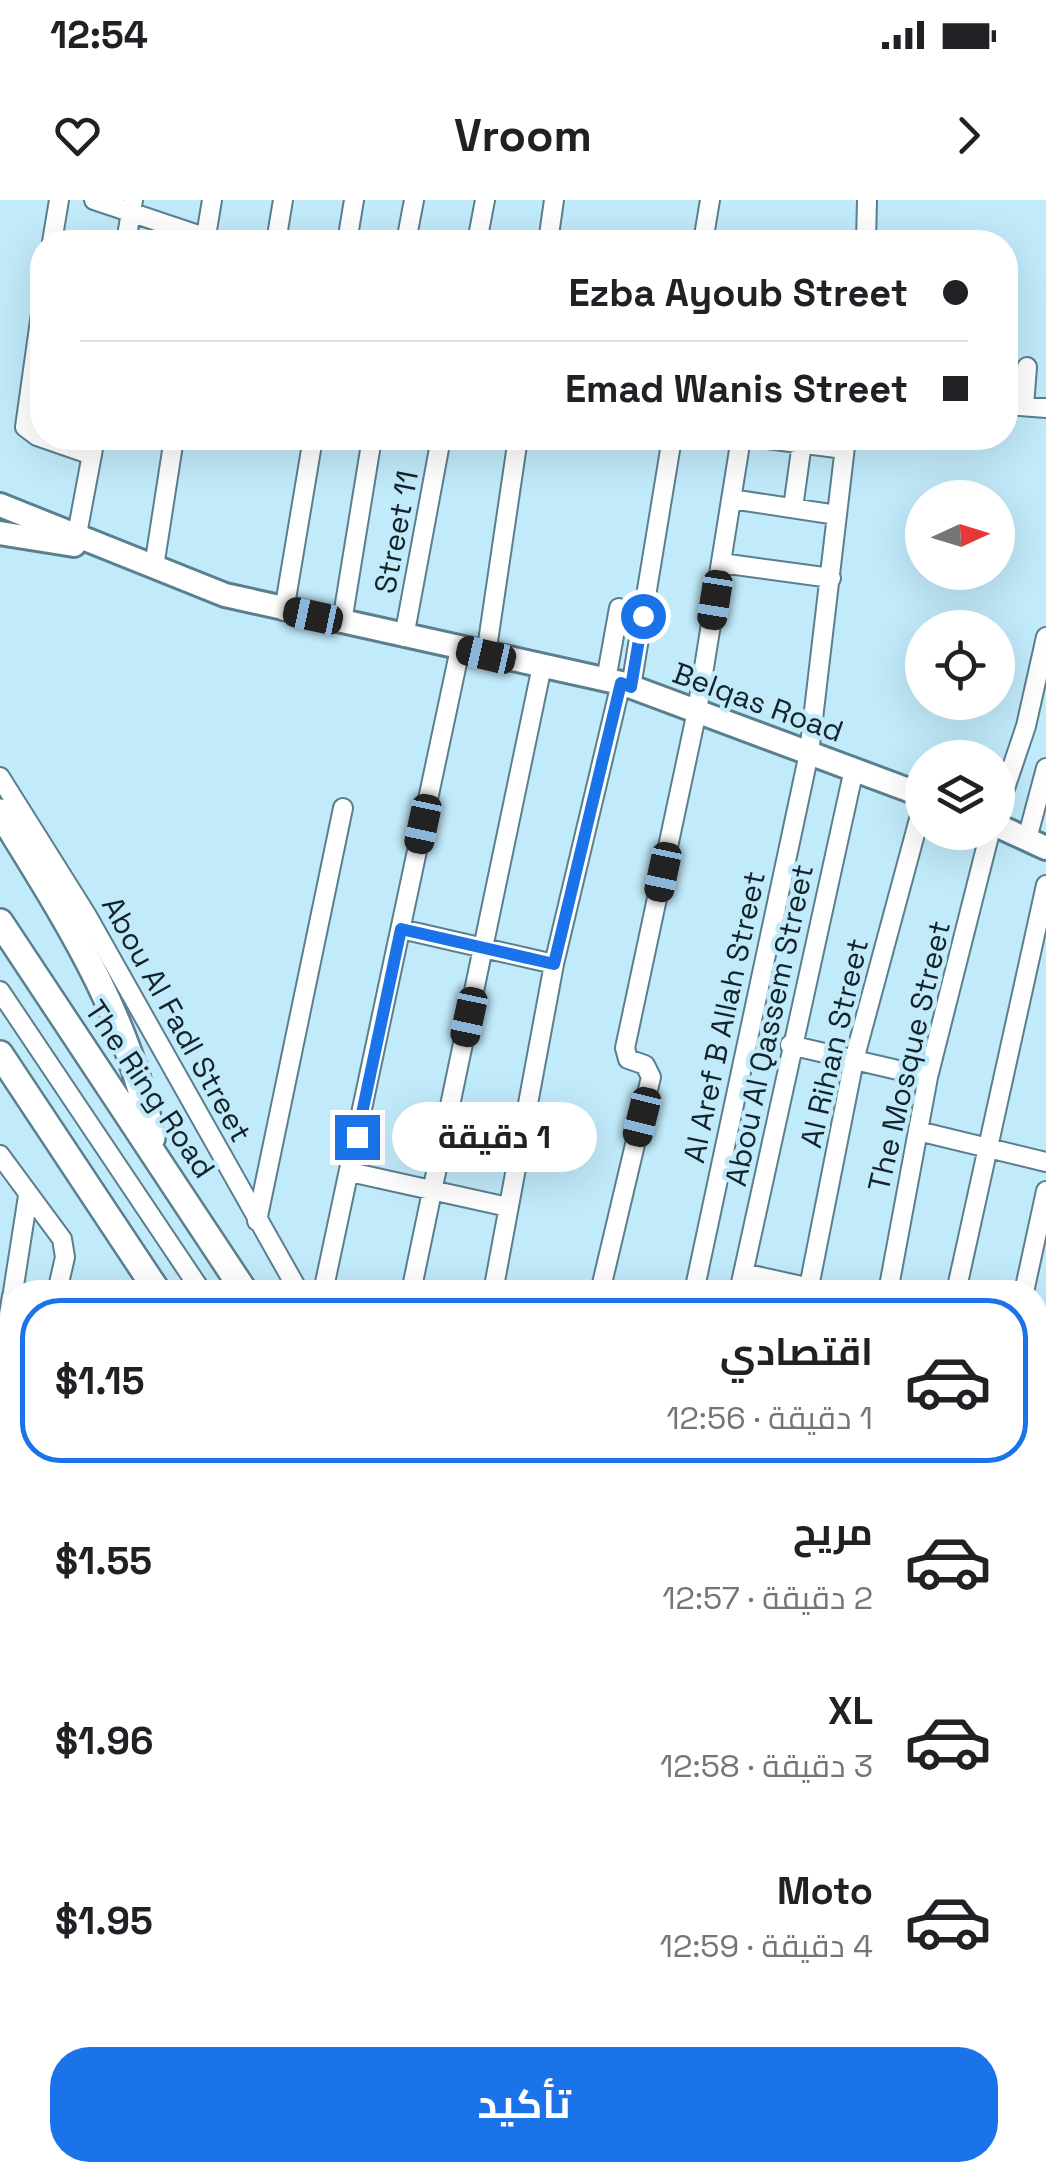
<!DOCTYPE html>
<html lang="ar">
<meta charset="utf-8">
<style>
body{margin:0;font-family:"Space Grotesk",Cairo,sans-serif;background:#f6f6f6;color:#202124;direction:rtl;height:100vh;display:flex;flex-direction:column;font-size:38px;white-space:nowrap}
*{box-sizing:border-box;margin:0}
p{font-size:32px;color:#757577}
.icon{flex:none;width:55px;height:55px;fill:none;stroke:currentColor;stroke-width:2;stroke-linecap:round;stroke-linejoin:round}
.map{position:relative;flex:1;overflow:hidden;direction:ltr}
.drawer{position:absolute;left:0px;top:1080px;width:1048px;height:902px;display:flex;flex-direction:column;background:#fff;border-radius:40px 40px 0 0;box-shadow:0 10px 40px #0002;direction:rtl}
.drawer>*{flex:none}
.hud{position:absolute;left:30px;top:30px;width:988px;height:220px;border-radius:40px;box-shadow:0 10px 40px #0002;direction:rtl;display:grid;align-content:center;height:220px;padding:0 50px;background:#fff}
.needle{width:65px;rotate:86deg}
.tools{position:absolute;left:905px;top:280px;display:grid;gap:20px}
.tools a{display:grid;place-items:center;width:110px;height:110px;border-radius:50%;background:#fff;box-shadow:0 10px 40px #0002;font-size:50px}
.end{position:absolute;width:45px;height:45px;margin:-22px;border:12px solid #1a73e8;background:#fff;box-shadow:0 0 0 5px #fff}
.from{border-radius:50%}
.bubble{position:absolute;height:70px;border-radius:35px;background:#fff;box-shadow:0 10px 40px #0002;font-size:32px;font-weight:700;line-height:70px;text-align:center;direction:rtl}
.car{position:absolute;width:30px;height:60px;margin:-30px -15px;border-radius:12px;box-shadow:0 0 8px 2px #0007;background:linear-gradient(#222 24%,#8ab4d8 0 40%,#222 0 76%,#8ab4d8 0 86%,#222 0)}
.hud b{display:flex;align-items:center;gap:35px;height:95px;font-size:38px}
.hud b+b{border-top:2px solid #e0e0e0}
.hud i{width:25px;height:25px;background:#202124}
ul{padding:18px 0 0;list-style:none}
li{display:flex;align-items:center;gap:30px;height:165px;margin:0 20px 15px;padding:0 30px;border:5px solid transparent;border-radius:40px}
li div{flex:1}
li b{display:block;font-size:38px}
li em{font-style:normal;font-weight:700}
li.active{border-color:#1a73e8}
li>.icon{width:90px;height:90px;stroke-width:1.5}
.primary-button{display:flex;gap:20px;margin-top:auto;padding:20px 50px}
.primary-button a{flex:1;height:115px;border-radius:40px;background:#1a73e8;color:#fff;font-size:40px;font-weight:700;line-height:115px;text-align:center}
.status{display:flex;justify-content:space-between;align-items:center;height:70px;padding:0 50px;background:#fff;direction:ltr}
.status svg{height:28px;fill:currentColor}
header{display:flex;justify-content:space-between;align-items:center;height:130px;padding:0 50px;background:#fff;font-size:45px;font-weight:700}
.map>svg:first-child{display:block}
.lines{fill:none;stroke-linecap:round;stroke-linejoin:round}
.minor-casing{stroke:#5a7f8e;stroke-width:22}
.major-casing{stroke:#5a7f8e;stroke-width:28}
.highway-casing{stroke:#5a7f8e;stroke-width:30}
.minor{stroke:#fff;stroke-width:18}
.major{stroke:#fff;stroke-width:22}
.highway{stroke:#fff;stroke-width:25}
.route{stroke:#1a73e8;stroke-width:12}
.labels{text-anchor:middle;dominant-baseline:central;stroke-width:9;stroke-linejoin:round;paint-order:stroke}
.street-label{font-size:30px;fill:#132329;stroke:#c1eafa}
</style>
<div class="status"><b>12:54</b><svg viewBox="0 0 49 12"><path d="M0 12V9h3v3zM5 12V6h3v6zM10 12V3h3v9zM15 12V0h3v12zM26 1h20v11H26zM47 4h2v5h-2z"/></svg></div>
<header><svg class="icon" aria-label="forward" viewBox="0 0 24 24"><path d="M9 5l7 7-7 7"/></svg>Vroom<svg class="icon" aria-label="heart" viewBox="0 0 24 24"><path d="M12 20l-8-8c-3-5 5-10 8-4 3-6 11-1 8 4z"/></svg></header>
<div class="map">
<svg width="1046" height="1981" viewBox="0 0 1046 1981">
<rect width="100%" height="100%" fill="#c1eafa"/>
<g class="lines">
<!-- minor casing -->
<g class="minor-casing">
<path id="minor" d="M94,0L219,42
M52,42L59,0
M126,42L133,0
M205,42L212,0
M276,42L283,0
M347,42L354,0
M406,42L414,0
M477,42L485,0
M548,42L554,0
M703,42L710,0
M777,42H782
M866,42L867,0
M42,106L25,227L37,236L92,255
M1005,205L1046,208
M1024,206L1027,167
M758,238L844,249
M731,299L837,315
M793,308L802,243
M75,345L95,238
M721,363L831,378
M154,367L174,238
M284,411L313,238
M342,422L372,238
M404,437L441,238
M486,455L518,238
M606,480L619,408
M631,487L672,238
M0,577L86,714L299,1092
M998,609L1026,526L1046,437
M1027,639L1046,568
M401,729L554,764
M0,791L202,1092
M790,845L928,877
M918,931L1046,962
M0,955L62,1039L65,1057L57,1092
M350,972L508,1007
M257,1021L343,608
M743,1073L829,1092
M13,1092L28,996
M323,1092L460,449
M411,1092L542,466
M493,1092L554,764L621,483
M600,1092L651,877L645,865L628,859L625,848L697,511L741,238
M694,1092L809,553L846,238
M739,1092L854,569
M808,1092L854,860L922,608
M888,1092L928,877L990,632
M956,1092L1046,685
M1024,1092L1046,991
M4,1145L12,1096
M0,1212L12,1216
M0,1240L12,1244
M0,1348L12,1293
M1035,1361L1046,1308
M1035,1623L1046,1627
M0,1676L12,1620
M1035,1831L1046,1839
M1035,1948L1046,1956
M618,1970L665,1981
M145,1981L147,1970
M385,1981L388,1970
M448,1981L451,1970
M516,1981L519,1970
M705,1981L707,1970"/>
</g>
<!-- major casing -->
<g class="major-casing">
<path id="major" d="M0,305L225,395L621,483L922,595
M0,333L74,345
M998,626L1046,648"/>
</g>
<!-- highway casing -->
<g class="highway-casing">
<path id="highway" d="M0,612C64,716 130,816 152,938
M0,722L245,1092
M0,854L158,1092
M1035,1897L1046,1905
M997,1970L1012,1981"/>
</g>
<!-- minor -->
<use href="#minor" class="minor"/>
<!-- major -->
<use href="#major" class="major"/>
<!-- highway -->
<use href="#highway" class="highway"/>
</g>
<g class="lines">
<!-- route -->
<path class="route" d="M357,937L401,729L554,764L621,483L631,487L643,416"/>
</g>
<g class="labels">
<!-- street labels -->
<g class="street-label">
<text transform="translate(396 332) rotate(-79)">Street 11</text>
<text transform="translate(758 502) rotate(20)">Belqas Road</text>
<text transform="translate(724 817) rotate(-78)">Al Aref B Allah Street</text>
<text transform="translate(177 819) rotate(61)">Abou Al Fadl Street</text>
<text transform="translate(769 825) rotate(-78)">Abou Al Qassem Street</text>
<text transform="translate(834 843) rotate(-77)">Al Rihan Street</text>
<text transform="translate(909 856) rotate(-77)">The Mosque Street</text>
<text transform="translate(150 889) rotate(56)">The Ring Road</text>
</g>
</g>
</svg>
<div class="tools">
<a><svg class="needle" viewBox="-14 -14 28 28"><path d="M0-13l5 13h-10z" fill="#e53935"/><path d="M0 13l5-13h-10z" fill="#757577"/></svg></a>
<a><svg class="icon" aria-label="locate" viewBox="0 0 24 24"><circle cx="12" cy="12" r="6"/><path d="M12 2v4M12 18v4M2 12h4M18 12h4"/></svg></a>
<a><svg class="icon" aria-label="layers" viewBox="0 0 24 24"><path d="M12 4l9 5-9 5-9-5zM3 14l9 5 9-5"/></svg></a>
</div>
<i class="end from" style="left:643px;top:416px"></i>
<i class="end" style="left:357px;top:937px"></i>
<div class="bubble" style="left:392px;top:902px;width:205px">1 دقيقة</div>
<i class="car" style="left:715px;top:400px;rotate:189deg"></i>
<i class="car" style="left:313px;top:416px;rotate:282deg"></i>
<i class="car" style="left:486px;top:455px;rotate:283deg"></i>
<i class="car" style="left:423px;top:624px;rotate:192deg"></i>
<i class="car" style="left:663px;top:672px;rotate:192deg"></i>
<i class="car" style="left:469px;top:817px;rotate:192deg"></i>
<i class="car" style="left:642px;top:917px;rotate:194deg"></i>
<div class="hud">
<b><i class="from"></i>Ezba Ayoub Street</b>
<b><i></i>Emad Wanis Street</b>
</div>
<section class="drawer">
<ul>
<li class="active"><svg class="icon" aria-label="car" viewBox="0 0 24 24"><path d="M5 17H2v-5l4-1 3-4h7l3 4 3 1v5h-3M9 17h6M6 11h13"/><circle cx="7" cy="17" r="2"/><circle cx="17" cy="17" r="2"/></svg><div><b>اقتصادي</b><p>1 دقيقة · 12:56</p></div><em>$1.15</em></li>
<li><svg class="icon" aria-label="car" viewBox="0 0 24 24"><path d="M5 17H2v-5l4-1 3-4h7l3 4 3 1v5h-3M9 17h6M6 11h13"/><circle cx="7" cy="17" r="2"/><circle cx="17" cy="17" r="2"/></svg><div><b>مريح</b><p>2 دقيقة · 12:57</p></div><em>$1.55</em></li>
<li><svg class="icon" aria-label="car" viewBox="0 0 24 24"><path d="M5 17H2v-5l4-1 3-4h7l3 4 3 1v5h-3M9 17h6M6 11h13"/><circle cx="7" cy="17" r="2"/><circle cx="17" cy="17" r="2"/></svg><div><b>XL</b><p>3 دقيقة · 12:58</p></div><em>$1.96</em></li>
<li><svg class="icon" aria-label="car" viewBox="0 0 24 24"><path d="M5 17H2v-5l4-1 3-4h7l3 4 3 1v5h-3M9 17h6M6 11h13"/><circle cx="7" cy="17" r="2"/><circle cx="17" cy="17" r="2"/></svg><div><b>Moto</b><p>4 دقيقة · 12:59</p></div><em>$1.95</em></li>
</ul>
<div class="primary-button"><a>تأكيد</a></div>
</section>
</div>
